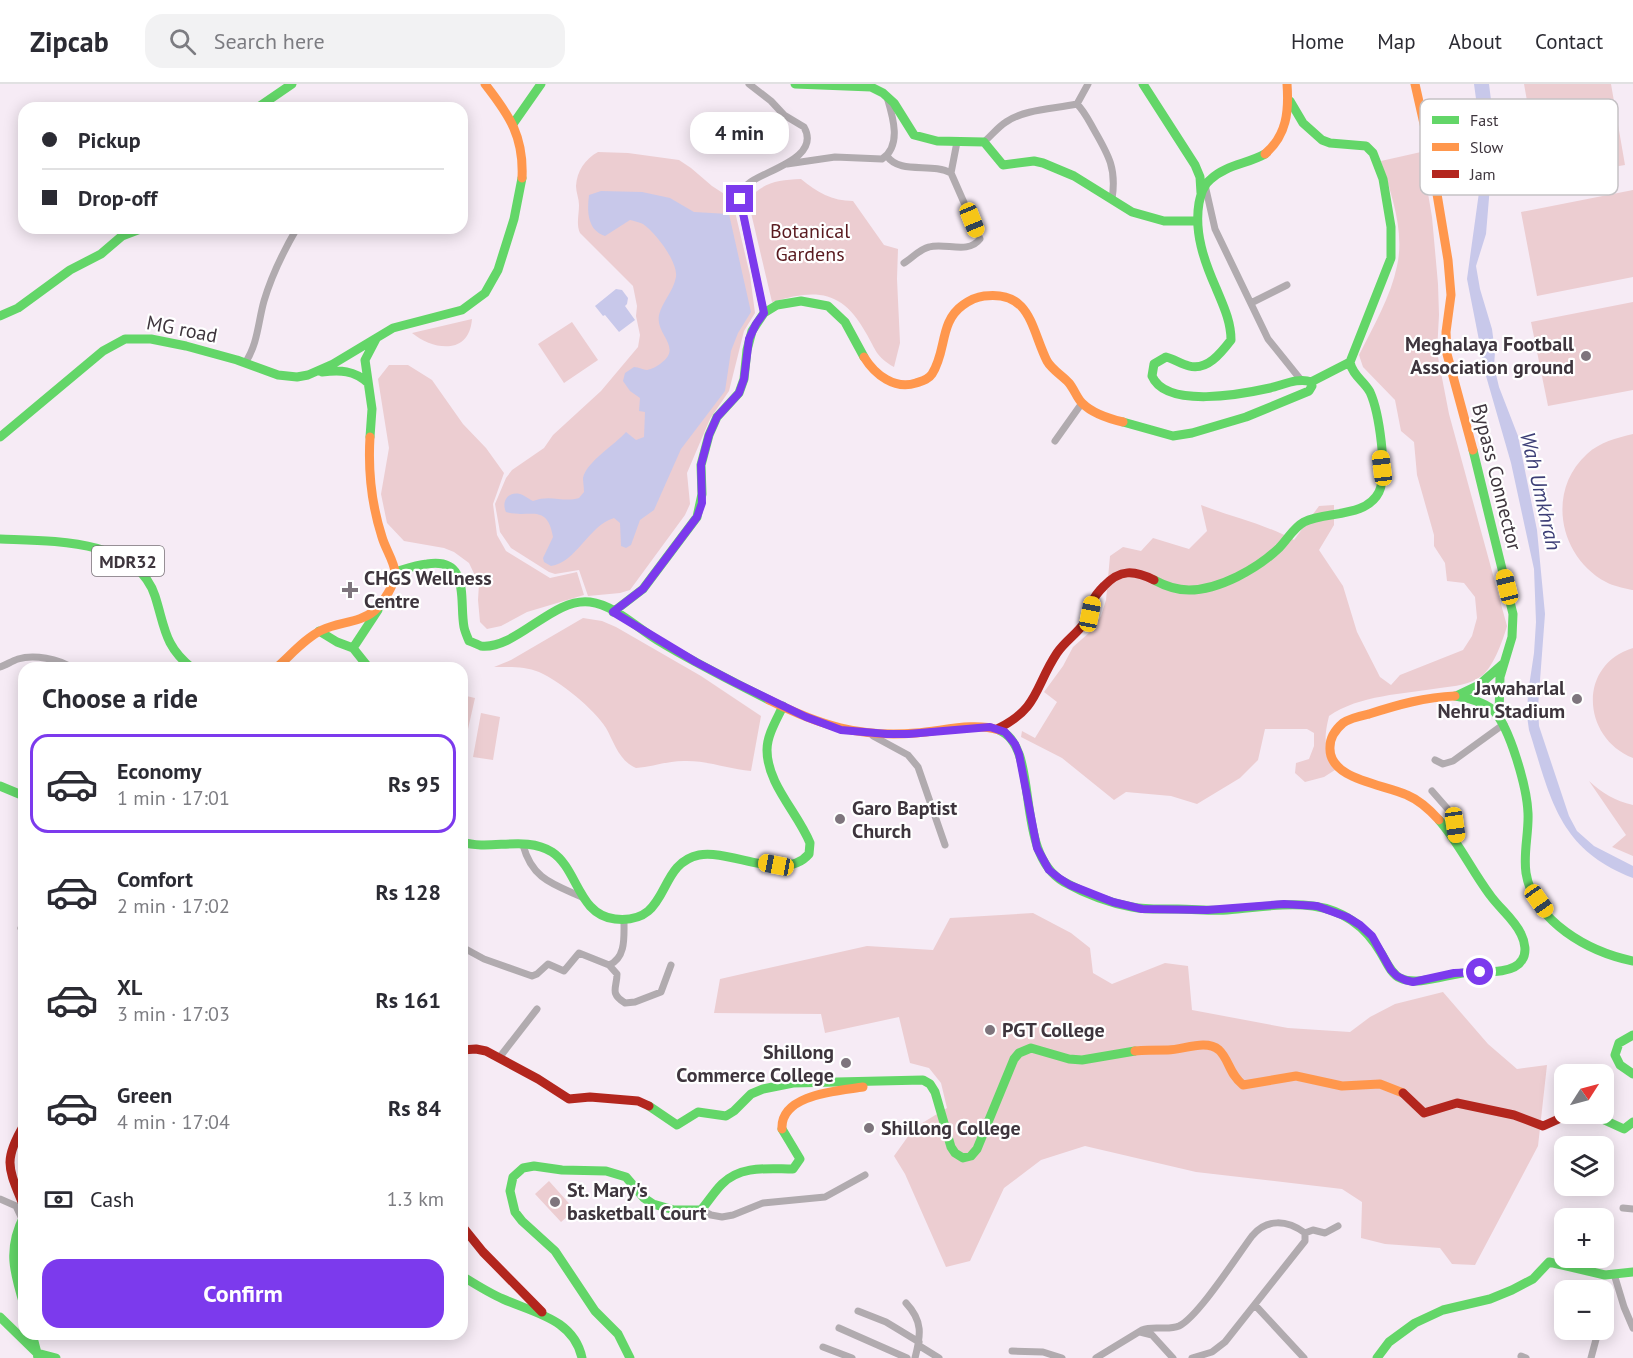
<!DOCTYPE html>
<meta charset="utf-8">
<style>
body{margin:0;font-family:"PT Sans",sans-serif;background:#f2f2f3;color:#2b2b33;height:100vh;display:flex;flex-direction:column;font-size:22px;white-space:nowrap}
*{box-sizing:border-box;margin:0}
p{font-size:20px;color:#7c7c81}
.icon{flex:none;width:33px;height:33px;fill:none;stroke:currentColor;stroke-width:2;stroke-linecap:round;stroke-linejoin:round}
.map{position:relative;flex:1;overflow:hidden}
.side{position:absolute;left:18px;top:578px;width:450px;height:678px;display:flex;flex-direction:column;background:#fff;border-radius:18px;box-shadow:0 3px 15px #0003}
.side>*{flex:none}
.hud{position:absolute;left:18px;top:18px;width:450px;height:132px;border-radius:18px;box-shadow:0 3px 15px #0003;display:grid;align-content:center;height:132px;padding:0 24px;background:#fff}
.needle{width:39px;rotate:54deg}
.buttons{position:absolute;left:1554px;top:980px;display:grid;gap:12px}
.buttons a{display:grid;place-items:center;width:60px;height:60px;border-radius:12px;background:#fff;box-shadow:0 3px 15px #0003;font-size:30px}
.end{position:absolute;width:27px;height:27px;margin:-14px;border:8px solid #7c3aed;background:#fff;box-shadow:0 0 0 3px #fff}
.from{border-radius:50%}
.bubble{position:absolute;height:42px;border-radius:18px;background:#fff;box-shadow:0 3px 15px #0003;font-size:20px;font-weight:600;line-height:42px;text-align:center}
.car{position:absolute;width:18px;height:36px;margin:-18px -9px;border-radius:8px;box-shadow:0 0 4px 2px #0007;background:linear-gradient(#f5c518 24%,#345 0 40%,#f5c518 0 76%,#345 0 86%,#f5c518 0)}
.hud b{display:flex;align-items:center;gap:21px;height:57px;font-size:22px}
.hud b+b{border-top:2px solid #e1e1e2}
.hud i{width:15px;height:15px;background:#2b2b33}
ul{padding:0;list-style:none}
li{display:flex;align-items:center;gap:18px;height:99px;margin:0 12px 9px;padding:0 12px;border:3px solid transparent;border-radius:18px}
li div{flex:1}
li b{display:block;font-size:22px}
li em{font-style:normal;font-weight:600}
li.on{border-color:#7c3aed}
li>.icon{width:54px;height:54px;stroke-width:1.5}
h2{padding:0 24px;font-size:27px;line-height:72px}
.pay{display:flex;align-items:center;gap:15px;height:66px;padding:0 24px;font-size:22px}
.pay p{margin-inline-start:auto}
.primary-button{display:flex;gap:12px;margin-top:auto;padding:12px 24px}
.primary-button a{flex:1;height:69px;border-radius:18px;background:#7c3aed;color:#fff;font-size:24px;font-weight:600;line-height:69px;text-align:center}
header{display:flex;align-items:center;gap:36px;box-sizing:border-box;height:84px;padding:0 30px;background:#fff;border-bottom:2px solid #e1e1e2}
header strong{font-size:28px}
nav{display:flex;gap:33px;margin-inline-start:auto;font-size:21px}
.search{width:420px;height:54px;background:#f2f2f3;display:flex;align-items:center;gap:15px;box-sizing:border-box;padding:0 21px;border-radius:18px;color:#7c7c81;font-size:22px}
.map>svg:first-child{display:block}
.green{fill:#eccdd1}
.water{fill:#c8c8ea}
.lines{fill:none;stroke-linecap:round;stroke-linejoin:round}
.street{stroke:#b1abaf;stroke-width:7}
.fast{stroke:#63d668;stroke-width:9}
.slow{stroke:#ff974d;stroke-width:9}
.jam{stroke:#b3261e;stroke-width:9}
.route{stroke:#7c3aed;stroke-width:8}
.poi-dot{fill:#7e757d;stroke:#fff;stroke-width:2}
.labels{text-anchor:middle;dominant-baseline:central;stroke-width:4.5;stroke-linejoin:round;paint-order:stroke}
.shield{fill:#fff;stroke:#787277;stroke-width:1.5}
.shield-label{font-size:18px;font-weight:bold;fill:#3e353d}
.park-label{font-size:20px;fill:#591a1f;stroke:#fff}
.street-label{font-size:20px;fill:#3e353d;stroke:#fff}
.poi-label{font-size:20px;font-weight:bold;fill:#3e353d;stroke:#fff;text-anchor:start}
.water-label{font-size:21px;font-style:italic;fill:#3c3e76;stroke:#fff}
.key{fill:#fff;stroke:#c5c2c5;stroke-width:1.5}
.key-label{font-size:16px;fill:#3e353d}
</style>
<header>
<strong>Zipcab</strong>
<div class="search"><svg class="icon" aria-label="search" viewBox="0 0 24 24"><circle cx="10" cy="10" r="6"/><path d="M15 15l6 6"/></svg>Search here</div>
<nav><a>Home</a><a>Map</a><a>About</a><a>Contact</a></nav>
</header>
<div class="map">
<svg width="1633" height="1274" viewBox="0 0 1633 1274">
<rect width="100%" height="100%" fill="#f6ebf5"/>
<!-- green -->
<path class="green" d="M1524,0H1611L1625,81L1541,95Z
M598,68L628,69L679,76L691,84L712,102L732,115L750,191L755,229L744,247L729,307L710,335L687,389L690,420L685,431L630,506L620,509L588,512L579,486L555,490L549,488L511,464L500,448L495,420L506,394L512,386L544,364L553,351L601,307L638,263L640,251L636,232L637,222L633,202L580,149C576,140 579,131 579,121C579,115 576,108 576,102C577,87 585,75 598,68Z
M1421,68L1432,133L1438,200L1439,231L1437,268L1449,330L1507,542C1503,556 1494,581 1483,591C1470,601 1455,602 1440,604C1404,610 1359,611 1329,632C1323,657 1325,663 1335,686L1324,693L1305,698L1295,689L1296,679L1309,675L1314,662V649L1307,645H1265L1258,676L1240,694L1197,720L1171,712L1126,708L1114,716L1062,674L1021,653L1022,647L1035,654L1057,618L1044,608L1063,582L1073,563L1090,548L1101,532L1106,516L1110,472L1123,463L1141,467L1153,454L1189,465L1207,447L1201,421C1232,433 1265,440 1294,456L1319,422L1334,421V441L1319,466L1343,502L1357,548L1380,593L1391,601L1400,591L1463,566L1472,552L1477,534L1475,513L1464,499L1447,497L1445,479L1434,462V451L1417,391L1414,358L1401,347L1395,316L1363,283L1359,271C1373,243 1391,212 1397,182C1405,147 1391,110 1381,77Z
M801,95C817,108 832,117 853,117L884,161L898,165L897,195L900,259L894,283C876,273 876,266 866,249C842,205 815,205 772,218L748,116C763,98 778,96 801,95Z
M1633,106V193L1537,212L1521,128Z
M1633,218V306L1548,322L1531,238Z
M472,235C469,272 433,266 412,249Z
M572,238L598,276L564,299L538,260Z
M389,281H408L432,296L463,340L486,364L504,389L493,420L497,451L506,467L550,494L577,488L584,511L527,528L501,542L487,545L480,538L478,516L479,500L469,479L454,468L444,464L404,457L387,439L381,410L389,364L378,295Z
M1633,350V506H1632C1624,504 1613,502 1606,498C1559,473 1546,407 1587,370C1600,358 1616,354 1633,350Z
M583,534L602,537L616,543L701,592L761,632L751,687C729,685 708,677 687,677C669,676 653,683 636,684C619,677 614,658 606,644C594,625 560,597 539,588C525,582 509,583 494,583L511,576Z
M1633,564V674C1582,654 1577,581 1633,564Z
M462,611L475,614L466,654L462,653Z
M481,629L500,633L493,676L473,673Z
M1589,697C1602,709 1615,717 1633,721V772L1612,763L1626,751Z
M1033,829L1071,849L1090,864L1093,889L1112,900L1165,879L1188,882L1192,926L1288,944L1350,948L1370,933L1395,920L1443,908L1488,960L1517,985L1547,981L1538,1062L1475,1181L1452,1180L1440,1164L1385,1160L1361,1154L1362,1118L1342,1105L1196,1088L1085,1062L1041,1076L1004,1104L970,1177L946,1183L905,1090L894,1072L914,1044L947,1024L941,999L929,984L910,979L899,933L825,949L821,930L714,929L720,895L867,862L933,866L950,834Z
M549,1097L575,1126L561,1138L535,1110Z"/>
<!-- water -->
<path class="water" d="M1474,0H1489L1492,24V78L1486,150L1476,182L1480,205L1492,245L1495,268L1494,282L1499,303L1518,352L1537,446L1545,530L1538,623L1539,642L1569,732L1577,747L1594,762L1633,782V794C1558,765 1551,715 1529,646L1527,632L1528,609L1534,569L1536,538L1534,485L1511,379L1486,292L1467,195L1480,101L1479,37Z
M601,107L642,108L670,114L694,128L729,130L751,228L738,249L731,267L725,307L681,365L654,426L640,436L631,461L626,464L621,462L620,439L614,434C589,441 576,479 551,482L544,478L543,474L553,453C547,418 529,435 506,428C501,418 508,407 520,410C524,411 529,415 533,417C551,410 563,419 579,414L584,408C584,404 583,397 583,394C586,378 616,360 626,348L636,356L644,353L645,328L639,327L640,314L630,307L623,297L625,289L634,283C639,283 643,286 647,286C652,285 656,283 660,280C684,263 655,251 659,231C662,218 673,208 676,193C678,178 656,149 643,140C639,138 634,137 630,136L605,152C587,146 587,127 589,111Z
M616,205L622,206L628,214L627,220L625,222L635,236L619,248L605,231L603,232L595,222Z"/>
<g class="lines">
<!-- street -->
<path class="street" d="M749,0L771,17L784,31L804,43C822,75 762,87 748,100C742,106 740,113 741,121L764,229
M1077,20L1088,0
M984,58C992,51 998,43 1006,38C1025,25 1054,25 1077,20C1084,27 1088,35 1093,44C1108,70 1117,84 1112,115
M887,72C900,91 932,78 951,89L980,155C968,171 945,158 929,163C920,165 912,174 904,179
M787,80L835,73L882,75C902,62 893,33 887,13
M951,89L957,58
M1205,101L1215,145L1268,255L1301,296
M1251,219L1287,201
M245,279C258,260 258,238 264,217C272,190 283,168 297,144
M1055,357L1082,319
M0,583C6,581 12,577 18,575C34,570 59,575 72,584
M873,652L908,671L918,683L945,761
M1435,676L1443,680L1453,677L1504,640
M1432,707L1453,731L1458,756
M523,761C532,795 553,800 582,813
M21,844L24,846
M462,863L484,875L532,892L537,890L548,880L564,887L579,869L609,881C626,874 624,853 624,837
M609,881L617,890C617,904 609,909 625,919L635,918L661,908L671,881
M499,974L537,925
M0,1115L16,1122L22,1135
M1623,1124L1633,1125
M701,1126L711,1131L722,1133L733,1131L763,1119L825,1113L865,1091
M1305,1149L1313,1146L1325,1149L1338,1142
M1614,1190L1624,1223L1633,1244
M906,1219C923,1237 921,1251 915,1274
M1255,1221L1304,1274
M858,1227L886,1238L919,1258
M839,1244L907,1274
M1140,1248L1152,1251L1173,1274
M918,1261L939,1274
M823,1263L852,1274
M1012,1267L1043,1268L1062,1274
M1521,1272L1526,1274
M1096,1274L1142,1246C1154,1241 1167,1247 1179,1242C1198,1233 1237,1172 1252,1152C1267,1134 1287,1136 1305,1149V1157L1225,1258L1212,1268L1192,1274
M1591,1274L1598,1248"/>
<!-- fast -->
<path class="fast" d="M795,0L871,3L883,9L894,19L914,51L937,57L984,58L1003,81L1034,77L1043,79L1074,92L1132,128L1164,137H1197
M1143,0L1195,81L1200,93L1201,109
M257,24L292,0
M513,40L541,0
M0,232L18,224L70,186L101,170L122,152L143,144
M322,288C340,286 354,286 368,299
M1311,298L1350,278
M1123,338L1173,352L1192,349L1246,333L1309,307L1312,302L1311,298C1299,293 1283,301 1270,304C1243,310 1166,325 1152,292L1154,280L1166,273C1174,275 1181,280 1189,282C1207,287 1221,269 1231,256C1231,237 1223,221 1216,204C1204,177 1194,148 1199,119C1201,110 1203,101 1211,95C1226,81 1247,80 1265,70
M0,353L103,267L125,255H151L186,262L237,276L278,291L297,293L308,291L333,280L393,244L462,226L485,209L498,186L514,135L522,94
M370,353L372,325L365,276L376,255
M1473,366L1513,530L1512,553L1500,593L1499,631
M0,455C50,457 136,454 155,512C165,543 164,562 192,584
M395,488C405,485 416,481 427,480C471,473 459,517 464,543C465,548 467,552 469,557C473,558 478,561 481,562C516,566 553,513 590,518C614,521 636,543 657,556C693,578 731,597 769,616
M1154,496C1165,502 1176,506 1189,506C1219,506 1257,485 1279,464C1288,455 1293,444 1304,438C1326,427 1366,434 1379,408C1388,388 1379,328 1370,308C1364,297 1352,291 1350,278L1391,174V143L1383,95L1373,69L1366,62L1330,59L1322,56L1303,39L1290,17
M613,528L643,505L697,433L702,410L701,381L709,351L717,333L739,309L744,295L747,266L752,247L764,229L777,221L801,217L828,222L845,238L864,273
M319,547L337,558L353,564L369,584
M353,564L378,526
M1455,612C1469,614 1482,617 1493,626C1510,643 1527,704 1528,729C1529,749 1523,769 1526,789C1534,838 1589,868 1633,877
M1456,612L1479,601L1503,580
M999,646C1042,663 1012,769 1064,798C1084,809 1110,819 1132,823C1147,826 1163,825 1178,825C1194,825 1211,827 1227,826C1256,824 1285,818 1313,822C1344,826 1366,843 1381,869C1386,877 1391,890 1400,894C1418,903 1450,889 1471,888C1485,888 1514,890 1522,876C1527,869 1525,858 1521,850C1514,835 1500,825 1490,811C1472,787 1459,759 1439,736
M0,702L24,712
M462,758C490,767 526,751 552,768C578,785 578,831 615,835C672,841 655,780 699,771C731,765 784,799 809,770L810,759C798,729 767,700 767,666C767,651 777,635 783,622
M1633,951L1619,959L1615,971L1620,981L1633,990
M649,1022L677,1041L698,1028L726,1032L734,1027L751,1010L763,1005L793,999L923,996L930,1000L935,1008L951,1063L955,1069L963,1074L971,1072L977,1065L1014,975L1019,969L1031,964L1069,975L1082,976L1135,967
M1589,1029L1624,1045L1633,1038
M24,1132C7,1165 14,1188 24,1221
M462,1192C475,1200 489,1209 503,1215C534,1229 574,1235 582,1274
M0,1233L37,1269L38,1274
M32,1250L37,1269L56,1274
M630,1274L618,1250L595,1227L555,1167L522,1137L515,1128L510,1107L513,1093L523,1084L534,1082L562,1086L606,1087L626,1093L644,1114L653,1120L674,1126H701C708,1118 714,1108 722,1100C741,1081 768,1085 793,1085L800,1075L782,1045
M1377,1274L1389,1258L1415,1239L1443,1226L1490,1215L1512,1206L1533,1195L1549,1178L1605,1191L1633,1188"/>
<!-- slow -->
<path class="slow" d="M485,0C510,32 524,53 522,94
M1415,0L1429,62L1448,176L1451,211L1446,248L1447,270L1473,366
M1265,70C1287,51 1289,27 1287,0
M864,273C875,291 895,306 916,299C922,297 928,296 932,290C947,267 939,238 963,221C970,216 976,213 984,212C1031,206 1031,245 1047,277C1052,286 1063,292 1069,299C1074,305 1077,314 1082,319C1092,329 1110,335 1123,338
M276,584C290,572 305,554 322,546C338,538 360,539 374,527C382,520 396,500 395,488C394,477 385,464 382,453C372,422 368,386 370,353
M769,616C819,641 860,654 916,649C943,647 973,638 999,646
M1439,736C1430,726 1419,716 1407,711C1384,700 1328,696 1330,663C1330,653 1336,645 1343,639C1350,634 1360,632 1369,630C1397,621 1425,613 1455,612
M1135,967C1146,966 1156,966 1168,966C1183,966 1206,955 1219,966C1229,975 1229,990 1243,1001L1296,992L1342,1002L1380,1000L1403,1009
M782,1045C780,1010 838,1007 863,1003"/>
<!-- jam -->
<path class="jam" d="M999,644C1039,624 1035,602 1057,569C1065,557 1077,550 1085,538C1090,531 1091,524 1093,517C1095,511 1100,506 1104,502C1120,485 1134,486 1154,496
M462,966L476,965L486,967L538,995L569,1015L590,1013L638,1017L649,1022
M1403,1009L1424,1029L1457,1019L1514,1031L1543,1042L1572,1029
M24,1041C2,1078 9,1085 24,1123
M462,1142L483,1168L542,1228"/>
</g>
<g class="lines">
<!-- route -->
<path class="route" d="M740,115L764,229L756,240L749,255L744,295L739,309L717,333L709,351L701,381L702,419L697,433L643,505L613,528L696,578L736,599L806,633L825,640L841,646L887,650H908L990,643L1005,648L1015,660L1019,670L1037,764L1049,786L1059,794L1070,801L1113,818L1142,825L1207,826L1284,820L1317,822L1347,833L1360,841L1372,852L1391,886L1397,892L1405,896L1413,898L1454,889L1480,888"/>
</g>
<!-- markers -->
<g class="poi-dot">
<circle cx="1586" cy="272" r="6"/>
<path d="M347 497h6v6h6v6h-6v6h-6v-6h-6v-6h6z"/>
<circle cx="1577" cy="615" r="6"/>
<circle cx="840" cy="735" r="6"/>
<circle cx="990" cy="946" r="6"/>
<circle cx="846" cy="979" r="6"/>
<circle cx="869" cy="1044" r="6"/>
<circle cx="555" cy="1118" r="6"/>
</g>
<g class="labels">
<!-- shield labels -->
<rect class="shield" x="92" y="462" width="72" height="30" rx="4.5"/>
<g class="shield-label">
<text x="128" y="477">MDR32</text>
</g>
<!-- park labels -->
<g class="park-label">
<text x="810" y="147">Botanical<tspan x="810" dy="23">Gardens</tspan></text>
</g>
<!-- street labels -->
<g class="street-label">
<text transform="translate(182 245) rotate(11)">MG road</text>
<text transform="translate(1497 393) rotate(76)">Bypass Connector</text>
</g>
<!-- poi labels -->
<g class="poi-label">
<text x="1574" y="260" text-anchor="end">Meghalaya Football<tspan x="1574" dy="23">Association ground</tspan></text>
<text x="364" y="494">CHGS Wellness<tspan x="364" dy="23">Centre</tspan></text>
<text x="1565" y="604" text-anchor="end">Jawaharlal<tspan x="1565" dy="23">Nehru Stadium</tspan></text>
<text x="852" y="724">Garo Baptist<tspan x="852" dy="23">Church</tspan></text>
<text x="1002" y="946">PGT College</text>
<text x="834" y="968" text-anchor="end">Shillong<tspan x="834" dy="23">Commerce College</tspan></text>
<text x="881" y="1044">Shillong College</text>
<text x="567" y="1106">St. Mary's<tspan x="567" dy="23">basketball Court</tspan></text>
</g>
<!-- water labels -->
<g class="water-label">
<text transform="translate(1541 407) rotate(77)">Wah Umkhrah</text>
</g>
</g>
<!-- legend -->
<rect x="1420" y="15" width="198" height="96" rx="9" class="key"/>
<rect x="1432" y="32" width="27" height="8" fill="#63d668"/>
<rect x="1432" y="59" width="27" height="8" fill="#ff974d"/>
<rect x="1432" y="86" width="27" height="8" fill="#b3261e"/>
<g class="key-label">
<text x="1470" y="42">Fast</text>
<text x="1470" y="69">Slow</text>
<text x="1470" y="96">Jam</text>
</g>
</svg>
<div class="buttons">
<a><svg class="needle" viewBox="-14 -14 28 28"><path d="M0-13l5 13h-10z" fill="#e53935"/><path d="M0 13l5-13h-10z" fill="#7c7c81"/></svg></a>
<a><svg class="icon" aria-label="layers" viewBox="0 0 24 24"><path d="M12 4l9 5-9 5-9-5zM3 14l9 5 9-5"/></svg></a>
<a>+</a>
<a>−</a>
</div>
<i class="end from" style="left:1480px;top:888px"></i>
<i class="end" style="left:740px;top:115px"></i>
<div class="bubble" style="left:690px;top:28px;width:99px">4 min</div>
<i class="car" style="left:972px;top:136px;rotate:158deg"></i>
<i class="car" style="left:1382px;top:384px;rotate:353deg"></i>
<i class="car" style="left:1507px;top:503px;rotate:346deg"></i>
<i class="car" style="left:1090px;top:530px;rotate:11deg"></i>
<i class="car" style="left:1455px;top:741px;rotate:172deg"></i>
<i class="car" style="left:776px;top:781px;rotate:281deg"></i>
<i class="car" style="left:1539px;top:817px;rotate:145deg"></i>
<div class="hud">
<b><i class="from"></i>Pickup</b>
<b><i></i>Drop-off</b>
</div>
<section class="side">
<h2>Choose a ride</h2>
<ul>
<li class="on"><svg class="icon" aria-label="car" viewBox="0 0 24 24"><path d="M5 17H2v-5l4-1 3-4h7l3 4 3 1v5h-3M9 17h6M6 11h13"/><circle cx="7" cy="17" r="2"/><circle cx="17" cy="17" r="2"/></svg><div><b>Economy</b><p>1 min · 17:01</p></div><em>Rs 95</em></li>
<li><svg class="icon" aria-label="car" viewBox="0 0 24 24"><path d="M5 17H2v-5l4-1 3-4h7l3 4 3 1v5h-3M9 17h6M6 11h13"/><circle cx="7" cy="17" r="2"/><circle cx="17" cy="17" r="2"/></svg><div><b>Comfort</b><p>2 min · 17:02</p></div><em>Rs 128</em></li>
<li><svg class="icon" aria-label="car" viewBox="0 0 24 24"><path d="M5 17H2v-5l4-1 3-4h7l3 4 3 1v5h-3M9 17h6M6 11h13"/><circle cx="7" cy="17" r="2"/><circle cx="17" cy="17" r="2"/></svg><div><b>XL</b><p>3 min · 17:03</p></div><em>Rs 161</em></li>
<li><svg class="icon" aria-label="car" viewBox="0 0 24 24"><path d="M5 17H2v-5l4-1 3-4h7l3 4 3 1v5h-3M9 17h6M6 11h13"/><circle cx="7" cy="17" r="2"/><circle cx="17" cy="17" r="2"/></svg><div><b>Green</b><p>4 min · 17:04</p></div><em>Rs 84</em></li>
</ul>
<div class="pay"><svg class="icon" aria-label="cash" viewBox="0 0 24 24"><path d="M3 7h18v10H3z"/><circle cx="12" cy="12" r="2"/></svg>Cash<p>1.3 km</p></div>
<div class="primary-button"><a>Confirm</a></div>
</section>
</div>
